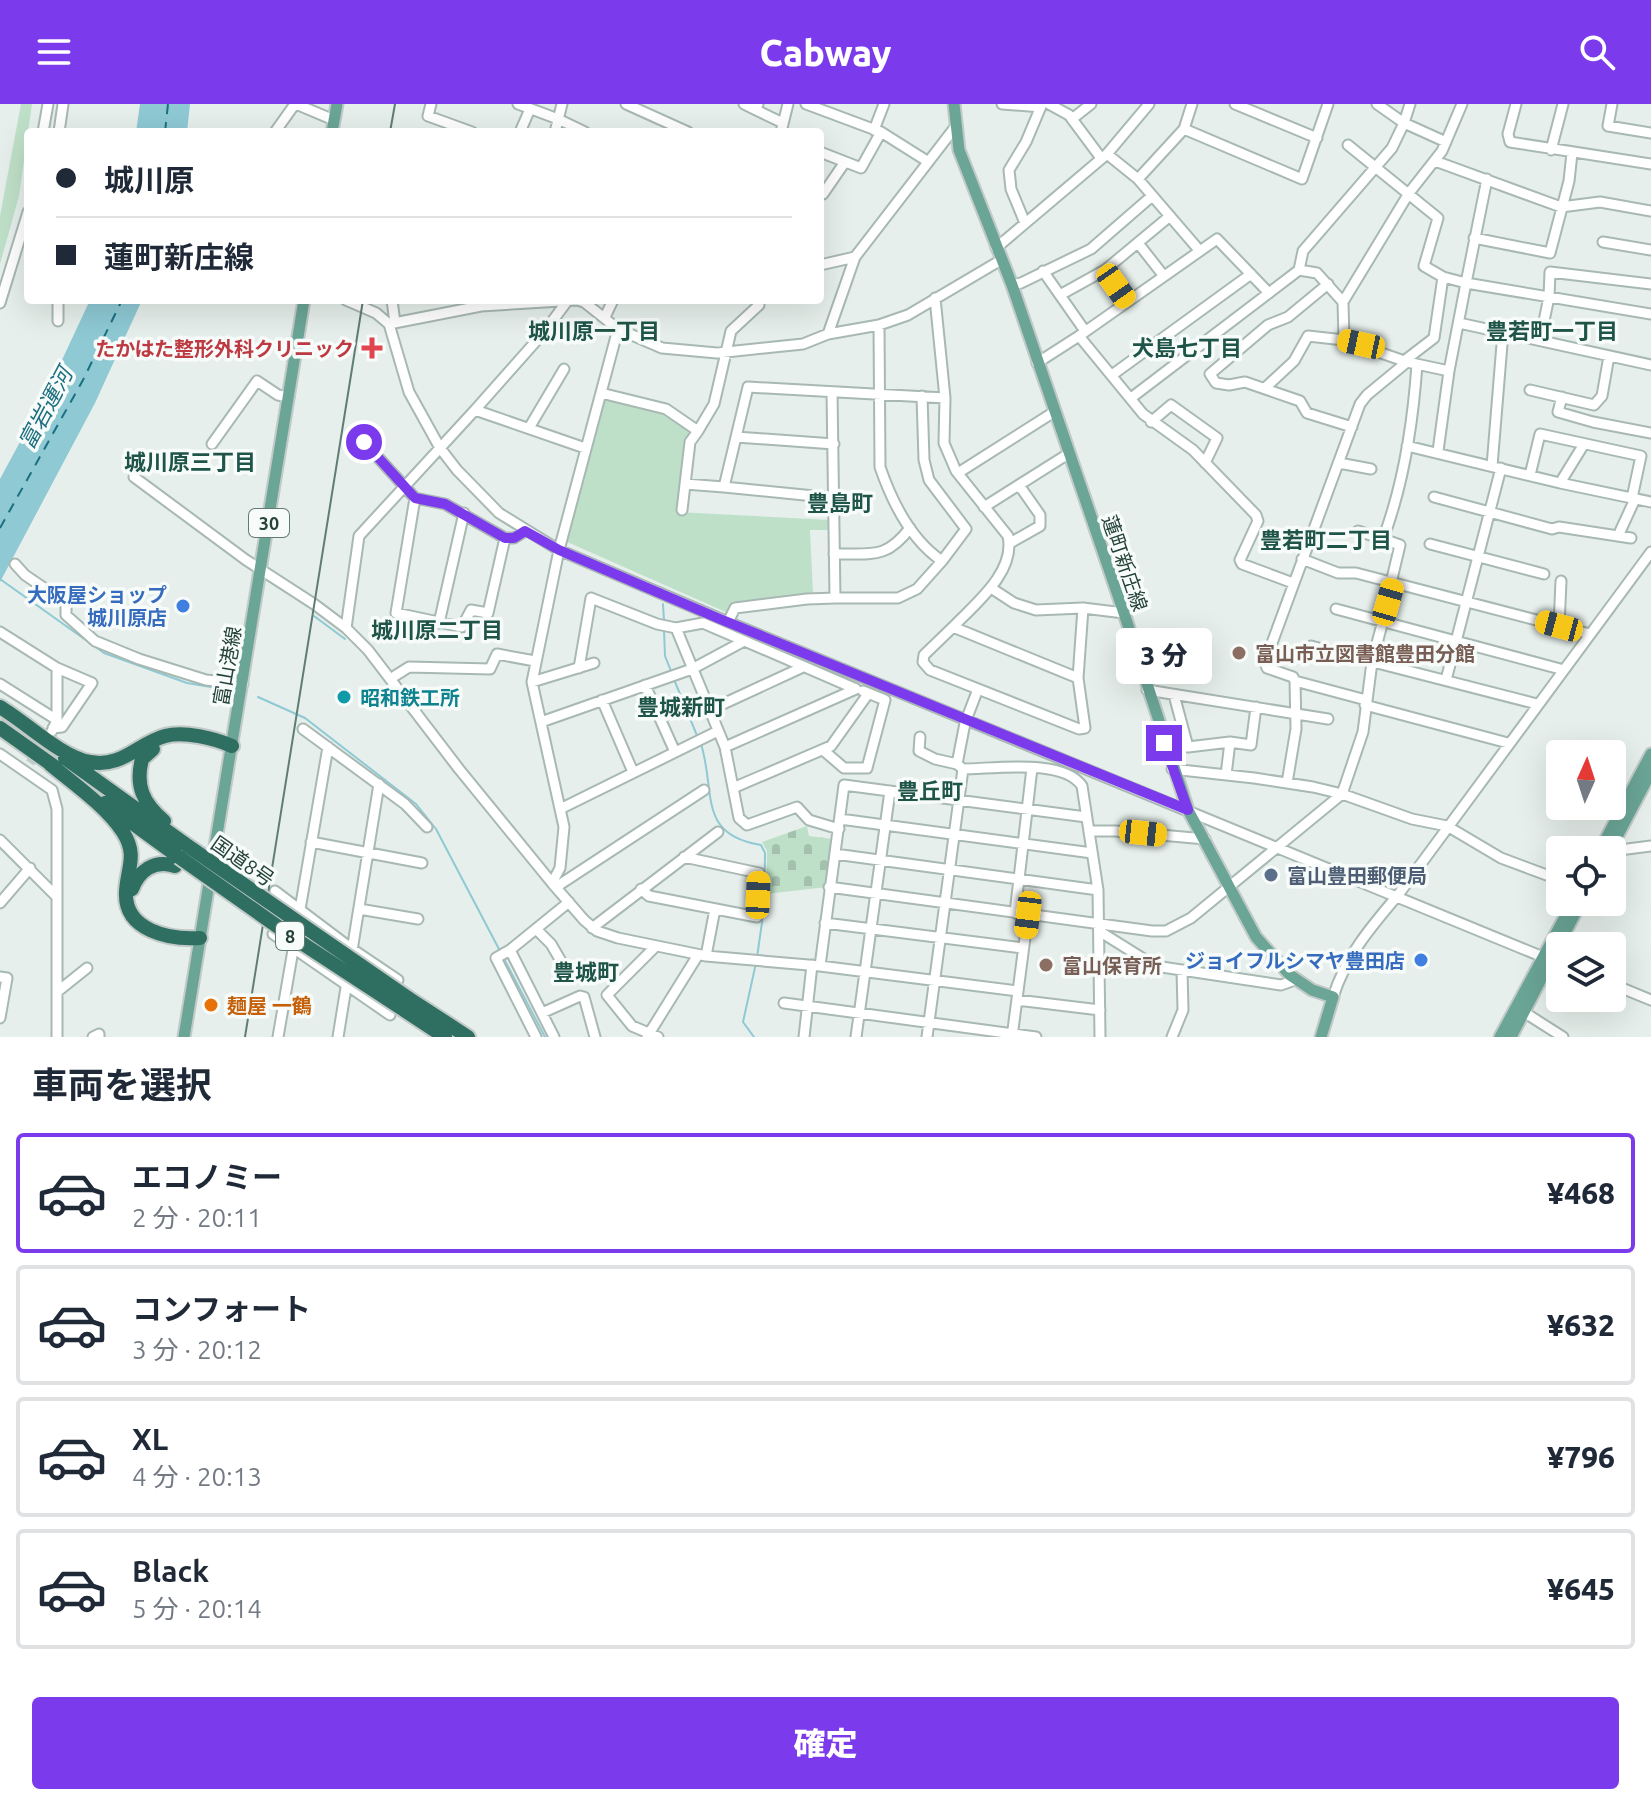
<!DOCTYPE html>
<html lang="ja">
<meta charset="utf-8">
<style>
body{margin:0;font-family:Ubuntu,"Noto Sans JP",sans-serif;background:#f2f2f3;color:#1f2937;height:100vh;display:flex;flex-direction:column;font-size:30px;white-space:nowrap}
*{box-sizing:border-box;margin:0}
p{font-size:26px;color:#747a83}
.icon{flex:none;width:44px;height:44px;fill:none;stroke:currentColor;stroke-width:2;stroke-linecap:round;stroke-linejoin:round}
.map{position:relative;height:933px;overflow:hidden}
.sheet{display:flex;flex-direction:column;background:#fff;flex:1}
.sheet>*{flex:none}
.banner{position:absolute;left:24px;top:24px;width:800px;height:176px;border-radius:8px;box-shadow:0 8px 32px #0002;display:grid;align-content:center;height:176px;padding:0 32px;background:#fff}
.needle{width:52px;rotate:3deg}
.controls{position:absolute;left:1546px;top:636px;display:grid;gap:16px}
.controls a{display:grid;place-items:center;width:80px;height:80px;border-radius:8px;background:#fff;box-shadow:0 8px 32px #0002;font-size:40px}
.end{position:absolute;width:36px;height:36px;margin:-18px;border:10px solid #7c3aed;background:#fff;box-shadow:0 0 0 4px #fff}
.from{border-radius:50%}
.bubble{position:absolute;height:56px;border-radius:8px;background:#fff;box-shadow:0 8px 32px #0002;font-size:26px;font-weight:800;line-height:56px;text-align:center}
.car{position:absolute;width:24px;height:48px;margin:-24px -12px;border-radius:10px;box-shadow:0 0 6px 2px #0007;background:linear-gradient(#f5c518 24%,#345 0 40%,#f5c518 0 76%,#345 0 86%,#f5c518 0)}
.banner b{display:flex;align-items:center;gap:28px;height:76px;font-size:30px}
.banner b+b{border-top:2px solid #e0e1e3}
.banner i{width:20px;height:20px;background:#1f2937}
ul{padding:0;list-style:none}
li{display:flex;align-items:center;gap:24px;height:120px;margin:0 16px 12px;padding:0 16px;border:4px solid #e0e1e3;border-radius:8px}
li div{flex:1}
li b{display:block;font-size:30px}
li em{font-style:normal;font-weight:800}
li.current{border-color:#7c3aed}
li>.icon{width:72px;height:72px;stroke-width:1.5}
h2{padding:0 32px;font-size:36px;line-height:96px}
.primary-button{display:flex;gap:16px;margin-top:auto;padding:16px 32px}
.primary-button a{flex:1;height:92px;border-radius:8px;background:#7c3aed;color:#fff;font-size:32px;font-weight:800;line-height:92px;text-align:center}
header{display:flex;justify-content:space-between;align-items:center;height:104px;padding:0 32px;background:#7c3aed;color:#fff;font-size:36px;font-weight:800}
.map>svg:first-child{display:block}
.green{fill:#bfe0c8}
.cemetery{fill:url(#cemetery-stones)}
.water{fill:#8ec9d4}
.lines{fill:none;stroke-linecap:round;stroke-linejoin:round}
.stream{stroke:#8ec9d4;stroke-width:2}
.ferry{stroke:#1c6f80;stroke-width:2;stroke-dasharray:10 8;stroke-linecap:butt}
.minor-tunnel{stroke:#bfccc8;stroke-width:9;stroke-dasharray:9 4.5;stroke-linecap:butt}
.minor-casing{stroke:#a8b8b2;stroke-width:13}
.major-casing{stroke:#c2cac8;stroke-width:15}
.highway-casing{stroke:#c2cac8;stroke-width:18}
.minor{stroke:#fff;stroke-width:9}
.major{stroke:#6aa596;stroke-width:11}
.highway{stroke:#2f6f62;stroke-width:14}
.tram{stroke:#5f7d75;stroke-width:2}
.highway-bridge-casing{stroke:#c2cac8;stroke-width:18;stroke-linecap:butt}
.highway-bridge{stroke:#2f6f62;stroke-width:14}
.route{stroke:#7c3aed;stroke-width:10}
.health-dot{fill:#e0444e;stroke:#f7fbf9;stroke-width:3}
.shop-dot{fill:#3f7fe0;stroke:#f7fbf9;stroke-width:3}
.education-dot{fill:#8d6e63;stroke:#f7fbf9;stroke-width:3}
.culture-dot{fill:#0f9aa8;stroke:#f7fbf9;stroke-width:3}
.service-dot{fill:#5c6f8a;stroke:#f7fbf9;stroke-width:3}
.food-dot{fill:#e8710a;stroke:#f7fbf9;stroke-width:3}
.labels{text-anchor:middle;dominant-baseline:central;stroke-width:7;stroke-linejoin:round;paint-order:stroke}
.shield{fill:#f7fbf9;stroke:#637a73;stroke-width:2}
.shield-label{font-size:18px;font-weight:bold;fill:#24423a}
.health-label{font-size:20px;font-weight:bold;fill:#be3a42;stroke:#f7fbf9;text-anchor:end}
.street-label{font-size:20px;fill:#24423a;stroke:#f7fbf9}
.shop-label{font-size:20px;font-weight:bold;fill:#366cbe;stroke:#f7fbf9;text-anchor:end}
.education-label{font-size:20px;font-weight:bold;fill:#785e54;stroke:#f7fbf9;text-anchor:start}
.culture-label{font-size:20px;font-weight:bold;fill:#0d838f;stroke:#f7fbf9;text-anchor:start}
.service-label{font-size:20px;font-weight:bold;fill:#4e5e75;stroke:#f7fbf9;text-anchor:start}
.food-label{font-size:20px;font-weight:bold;fill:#c56008;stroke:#f7fbf9;text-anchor:start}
.neighbourhood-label{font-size:22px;font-weight:bold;fill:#1f5548;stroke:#f7fbf9}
.water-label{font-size:22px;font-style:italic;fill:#1c6f80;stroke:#f7fbf9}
</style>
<header><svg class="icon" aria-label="menu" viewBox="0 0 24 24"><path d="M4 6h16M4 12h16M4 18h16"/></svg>Cabway<svg class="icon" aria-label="search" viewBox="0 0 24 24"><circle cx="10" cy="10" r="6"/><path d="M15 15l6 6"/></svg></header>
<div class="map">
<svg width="1651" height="933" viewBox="0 0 1651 933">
<defs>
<pattern id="cemetery-stones" width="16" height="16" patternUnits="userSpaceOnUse" patternTransform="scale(2)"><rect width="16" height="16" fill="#bfe0c8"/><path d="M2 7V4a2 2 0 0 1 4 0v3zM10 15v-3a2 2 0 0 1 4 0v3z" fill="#a4c1ad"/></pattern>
</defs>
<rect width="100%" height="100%" fill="#e6efeb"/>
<!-- green -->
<path class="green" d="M21,0H32L19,92L0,160V112Z
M606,294L663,308L690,326L677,408L830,416V426H810L813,489L734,499L728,509L565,437L604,295Z"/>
<!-- cemetery -->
<path class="cemetery" d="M807,722L809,732L833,735L827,783L766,790L767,747L762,738Z"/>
<!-- water -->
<path class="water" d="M140,0H190L187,28H136Z
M90,196H142L95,299L0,478V375L48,286Z"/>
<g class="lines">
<!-- stream -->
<path class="stream" d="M0,475L104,549L187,579L217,584
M663,500L664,517
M314,512L345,535
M664,527L665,552L671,567
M673,573L698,634
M258,593L305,614L416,700L436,725L500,847
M701,640C716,688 697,731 761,741L765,749L764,805L757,853
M503,853L545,933
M754,933L743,918L756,859"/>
<!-- ferry -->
<path class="ferry" d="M165,28L168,0
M0,424L83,276L122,196"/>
<!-- minor-tunnel -->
<path class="minor-tunnel" d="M30,659L48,632"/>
<!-- minor casing -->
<g class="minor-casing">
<path id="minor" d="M296,0L334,16
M431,0L428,12L472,28
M518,0L558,15L585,28
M626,0L688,28
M744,0L756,6L758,0
M806,0L881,28L927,57
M1002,0L1041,3
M1049,0L1069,11L1101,54
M1235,0L1317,34
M1377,0L1404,19L1446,38
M1516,0L1508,30L1510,38L1651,60
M1612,0L1608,22L1651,29
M756,6L783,19
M1072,15L1091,0
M1184,25L1302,75L1328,0
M874,26L884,0
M43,28L48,0
M59,28L63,0
M275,28L295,0
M520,28L530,5
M555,28L562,0
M781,28L788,0
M1348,41L1438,114L1424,162L1443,173L1466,179L1487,75
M1551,46L1563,0
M820,48L861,64L881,28
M1107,50L1149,0
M1435,57L1561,103L1600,98L1651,107
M1138,75L1199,146
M820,89L823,90L845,58
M1025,119L1011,85L1009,66L1026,38L1042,0
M1474,134L1550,149L1569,77L1572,49
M1603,138L1651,146
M1138,139L1163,171
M996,144L1107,50L1138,75L1184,25L1192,0
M820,161L855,153
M1105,166L1127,198
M1299,166L1303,147L1392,44L1404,19L1410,0
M1043,167L1085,227
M1328,180L1288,213L1268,221L1210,270L1216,279L1229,281L1245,278L1300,297L1307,309L1352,323
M1012,181L1021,179L1091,145L1152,92
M1269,189L1217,135L1079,232L1143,310L1193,346L1256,411L1258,417L1240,456L1242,460L1293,479
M1060,191L1105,166L1170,112
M935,194L945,294L944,339L956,367L1008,432C1016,468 975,500 953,523
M58,196V217
M346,196L376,209L389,220L409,288L440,344L457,366L499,409L559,446L728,518L1560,860
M392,196L395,219
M1343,198L1409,89L1442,47L1462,0
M0,199L28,108
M605,213L613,196
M1459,219L1651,261
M389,220L481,202L577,196L584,198L618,225L662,244L717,249L803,240L828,230L879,221L908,211L1001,156
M828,230L855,153L956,22
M1540,236L1549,193L1550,168L1651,180
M1404,257L1434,234L1443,173
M1037,259L1079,232
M1112,271L1251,170
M1265,284L1294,257L1308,232L1344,236
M1530,286L1594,301L1602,292L1609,252
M832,288L835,494H898L917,485L942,457C911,436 892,398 880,363L879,221
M601,289L666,305L698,327L714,300L731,227L759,201V196
M922,292L924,356L929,376L966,425L942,457
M1562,293L1558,308L1593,318L1651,329
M1131,294L1299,166L1317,169L1343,198L1344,236L1407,258L1449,267L1466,179L1651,210
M475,306L545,227L568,196
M1151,318L1171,301L1217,334L1205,359
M529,324L564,265
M736,333L834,340
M364,338L415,394L445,400L505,434H514L525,427
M212,340L257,277L278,291L289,293
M1407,342L1560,379L1651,398
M1438,347L1449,267
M1339,359L1371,365
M1492,362L1503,228
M958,369L1054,308
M1530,371L1540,330L1641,352L1632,394
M134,373L246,456L314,500L346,524L368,546L459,665L552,779L584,816L597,827L618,834L706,852L820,862L1018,887
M1560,379L1584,340
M685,380L724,383
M1434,393L1552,425L1559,423L1631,434
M415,394L396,509L462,523L471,506L488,509L505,434
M834,394L724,383L748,283L945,294
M984,403L1068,350
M682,406L690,338L698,327
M1358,427L1383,435
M1618,432L1635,395
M1010,439L1040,422V411L1019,381
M1430,440L1544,470
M834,450C871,449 886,456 910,424
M1302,455L1338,469H1356L1590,530
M15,460L25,471L66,499V511L95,537L139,555L206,576L243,580
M1391,479L1400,441L1383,435C1404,379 1413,319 1417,260
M991,484L1014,499L1036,506L1083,504L1124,509
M1336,505L1564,566
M728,518L735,504L807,495L835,494
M439,519L464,409
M1559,522L1561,477
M953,523L1078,574L1085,624L1079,625L930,566L923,558L924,551Z
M346,524L359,432L475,306L585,344
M0,528L57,564V616L52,627
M1311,542L1537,600
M579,564L591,494L657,520L676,524
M1078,574L1083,504
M390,575L409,563L490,565L497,550L535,557
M1446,576L1501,364
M1295,577L1366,596
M532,578L594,559
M0,580L57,616
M645,581L675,648
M1147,586L1328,615
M1174,591L1188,643L1230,638L1251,641L1256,603
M602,596L633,668
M1365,601L1508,639
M710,606L803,563
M541,618L692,565L744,537
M53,624L62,623L92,579L57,564
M303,625L405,700L427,723
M920,633L919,647L935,655L957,660
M725,643L856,585L703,519L676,524L725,643L739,714L747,721L797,703L809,716L839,725
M823,646L844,664H867L885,596L863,587
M0,650L52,686L57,705V933
M963,665C993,665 1063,654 1082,682L1098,786L1100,933
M1172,665L1254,674L1313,683L1342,690L1412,715L1447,722L1501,754L1560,776
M1226,671L1230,638
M1287,679L1296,625L1295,577L1293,573L1267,564L1265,558L1360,300L1367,291L1407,258
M733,684L831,642L868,590
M560,705L718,627
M840,715L1092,749
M1090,727H1116L1205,735
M0,736L57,793
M311,738L422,759
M1612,747L1651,742
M835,750L1098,786
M552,779L560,764L564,723L532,578L559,446L618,225
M556,783L704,686
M829,783L1152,827H1166L1191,814L1342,690L1363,628L1372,558L1393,479
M641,785L649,792L757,813L759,769L684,753
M275,787L352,845L398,876
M0,799L30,764
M359,805L418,815
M1015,809L1032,664
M825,819L1023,844
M592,824L718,728
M536,825L551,840L565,864
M1099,827L1155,862L1281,881L1295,876
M273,830L390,911
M656,842L607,891L632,922L658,933
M510,846L554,933
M706,852L715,805
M820,862L844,681L1086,713
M0,873L7,874L0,914
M1612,880L1651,896
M57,888L87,864
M1333,893C1346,852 1370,824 1398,791L1651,448
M1017,896L1100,906
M784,899L1036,933
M1519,905L1563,933
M542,909L580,892L584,893L595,933
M93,933L99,930V933
M278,933L328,643
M338,933L379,680
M536,933L496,854L510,846L569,798
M647,933L698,851
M804,933L812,861
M856,933L890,687
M927,933L963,665L957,660L965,619L978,585
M1012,933L1028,811
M1172,933L1183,906L1182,866"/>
</g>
<!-- major casing -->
<g class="major-casing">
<path id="major" d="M954,0L959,46L1012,181L1124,509L1188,706L1256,833L1290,871L1312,886L1333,893L1321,933
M332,28L337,0
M1600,746L1651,650
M1610,746L1651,668
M184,933L304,196
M1500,933L1573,798
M1511,933L1581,798"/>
</g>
<!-- highway casing -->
<g class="highway-casing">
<path id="highway" d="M0,603C27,619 61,653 90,658C122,664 137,640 165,632C184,627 214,634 232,642
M0,624L55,663
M153,645L142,655C135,682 143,699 164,717
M65,654L185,740
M50,660C74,680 106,702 123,728C138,752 127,764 126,788C124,827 170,836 200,834
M105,699L179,753
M132,785C139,767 154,755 175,762
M408,894L468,933
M404,906L445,933"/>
</g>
<!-- minor -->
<use href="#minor" class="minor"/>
<!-- major -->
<use href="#major" class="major"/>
<!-- highway -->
<use href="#highway" class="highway"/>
<!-- tram -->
<path class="tram" d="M390,28L395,0
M245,933L363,196"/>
<!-- highway-bridge casing -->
<g class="highway-bridge-casing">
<path id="highway-bridge" d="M185,740L408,894
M179,753L294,834L404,906"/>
</g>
<!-- highway-bridge -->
<use href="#highway-bridge" class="highway-bridge"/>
</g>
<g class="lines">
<!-- route -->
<path class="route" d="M364,338L415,394L445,400L505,434H514L525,427L559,446L720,515L1188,706L1164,639"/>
</g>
<!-- markers -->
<path class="health-dot" d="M368 232h8v8h8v8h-8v8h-8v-8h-8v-8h8z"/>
<g class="shop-dot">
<circle cx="183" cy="502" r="8"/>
<circle cx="1421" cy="856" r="8"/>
</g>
<g class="education-dot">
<circle cx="1239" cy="549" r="8"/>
<circle cx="1046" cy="861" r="8"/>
</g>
<circle class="culture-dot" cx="344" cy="593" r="8"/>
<circle class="service-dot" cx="1271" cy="771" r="8"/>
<circle class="food-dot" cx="211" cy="901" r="8"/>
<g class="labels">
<!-- shield labels -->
<g class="shield">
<rect x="249" y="405" width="40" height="28" rx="6"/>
<rect x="276" y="818" width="28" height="28" rx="6"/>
</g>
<g class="shield-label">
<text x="269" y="419">30</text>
<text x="290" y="832">8</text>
</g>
<!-- health labels -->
<g class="health-label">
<text x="354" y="244">たかはた整形外科クリニック</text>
</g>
<!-- street labels -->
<g class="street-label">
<text transform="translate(1125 459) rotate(71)">蓮町新庄線</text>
<text transform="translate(227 562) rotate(-80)">富山港線</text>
<text transform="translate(243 757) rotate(35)">国道8号</text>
</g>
<!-- shop labels -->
<g class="shop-label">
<text x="167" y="490">大阪屋ショップ<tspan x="167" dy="23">城川原店</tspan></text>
<text x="1405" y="856">ジョイフルシマヤ豊田店</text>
</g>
<!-- education labels -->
<g class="education-label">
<text x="1255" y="549">富山市立図書館豊田分館</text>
<text x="1062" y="861">富山保育所</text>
</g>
<!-- culture labels -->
<g class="culture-label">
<text x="360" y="593">昭和鉄工所</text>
</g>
<!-- service labels -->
<g class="service-label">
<text x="1287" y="771">富山豊田郵便局</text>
</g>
<!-- food labels -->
<g class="food-label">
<text x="227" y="901">麺屋 一鶴</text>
</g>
<!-- neighbourhood labels -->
<g class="neighbourhood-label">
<text x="594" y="226">城川原一丁目</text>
<text x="1552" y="226">豊若町一丁目</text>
<text x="1187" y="243">犬島七丁目</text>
<text x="190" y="357">城川原三丁目</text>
<text x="840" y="398">豊島町</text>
<text x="1326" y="435">豊若町二丁目</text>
<text x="437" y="525">城川原二丁目</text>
<text x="681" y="602">豊城新町</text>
<text x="930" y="686">豊丘町</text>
<text x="586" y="867">豊城町</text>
</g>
<!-- water labels -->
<g class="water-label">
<text transform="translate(45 304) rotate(-62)">富岩運河</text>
</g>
</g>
</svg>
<div class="controls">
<a><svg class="needle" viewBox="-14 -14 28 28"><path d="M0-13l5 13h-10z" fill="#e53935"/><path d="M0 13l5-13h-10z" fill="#747a83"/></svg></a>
<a><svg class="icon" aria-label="locate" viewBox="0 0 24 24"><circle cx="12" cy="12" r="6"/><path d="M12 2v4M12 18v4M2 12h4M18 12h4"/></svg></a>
<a><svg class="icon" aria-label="layers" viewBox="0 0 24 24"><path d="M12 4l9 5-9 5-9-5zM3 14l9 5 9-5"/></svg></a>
</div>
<i class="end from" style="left:364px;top:338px"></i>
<i class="end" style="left:1164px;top:639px"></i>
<div class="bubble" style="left:1116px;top:524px;width:96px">3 分</div>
<i class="car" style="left:1116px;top:182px;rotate:145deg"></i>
<i class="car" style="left:1361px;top:240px;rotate:282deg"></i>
<i class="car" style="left:1388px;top:498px;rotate:16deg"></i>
<i class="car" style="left:1559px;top:522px;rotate:285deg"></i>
<i class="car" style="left:1143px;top:729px;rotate:96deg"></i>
<i class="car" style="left:758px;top:791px;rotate:2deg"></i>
<i class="car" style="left:1028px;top:811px;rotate:187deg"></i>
<div class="banner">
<b><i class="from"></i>城川原</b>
<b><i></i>蓮町新庄線</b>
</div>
</div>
<section class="sheet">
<h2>車両を選択</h2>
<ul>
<li class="current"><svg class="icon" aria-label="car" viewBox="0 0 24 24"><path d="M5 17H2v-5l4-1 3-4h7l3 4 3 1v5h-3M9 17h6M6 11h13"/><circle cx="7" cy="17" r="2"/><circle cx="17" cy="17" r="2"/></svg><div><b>エコノミー</b><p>2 分 · 20:11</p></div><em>¥468</em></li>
<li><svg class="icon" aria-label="car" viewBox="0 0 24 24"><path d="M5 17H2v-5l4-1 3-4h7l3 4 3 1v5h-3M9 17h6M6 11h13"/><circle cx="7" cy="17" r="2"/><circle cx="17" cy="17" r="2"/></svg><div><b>コンフォート</b><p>3 分 · 20:12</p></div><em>¥632</em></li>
<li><svg class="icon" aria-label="car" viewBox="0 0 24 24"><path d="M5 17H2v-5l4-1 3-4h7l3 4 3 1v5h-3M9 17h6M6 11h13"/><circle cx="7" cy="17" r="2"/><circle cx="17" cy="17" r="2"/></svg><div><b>XL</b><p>4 分 · 20:13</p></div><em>¥796</em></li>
<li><svg class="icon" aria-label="car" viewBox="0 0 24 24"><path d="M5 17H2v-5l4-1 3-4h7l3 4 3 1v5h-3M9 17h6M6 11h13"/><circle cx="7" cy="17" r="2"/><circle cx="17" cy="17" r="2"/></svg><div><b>Black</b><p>5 分 · 20:14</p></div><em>¥645</em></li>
</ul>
<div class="primary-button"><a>確定</a></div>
</section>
